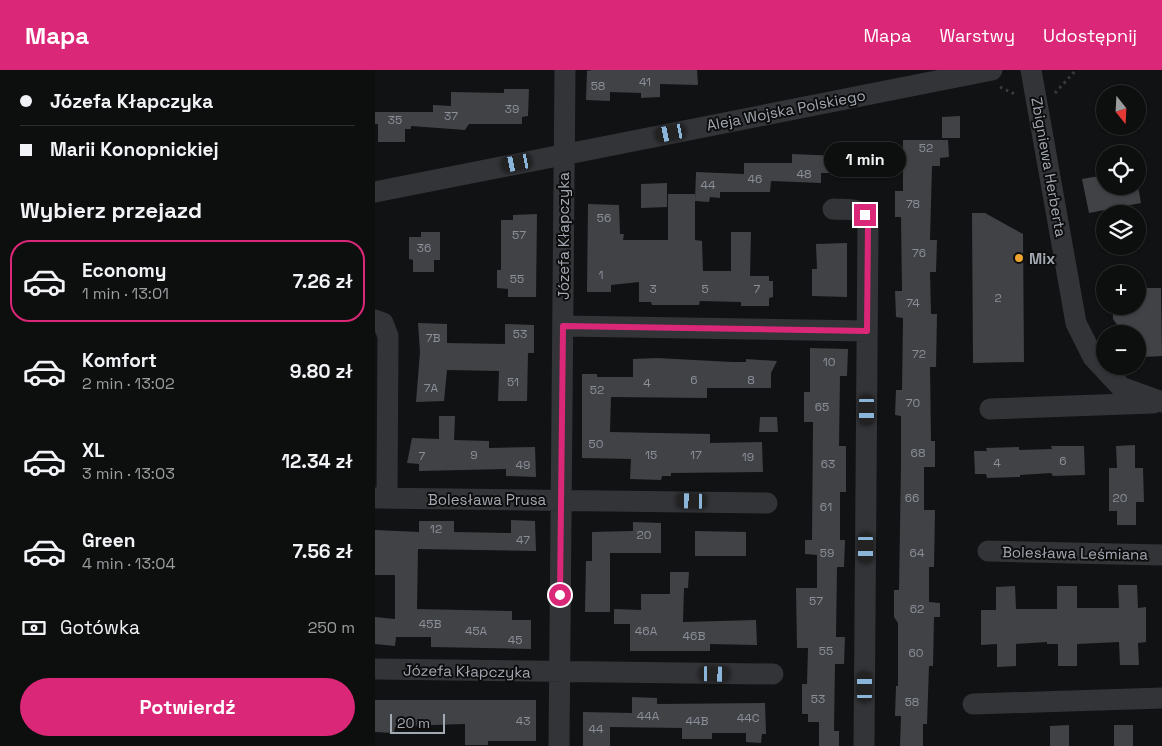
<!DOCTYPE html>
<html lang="pl">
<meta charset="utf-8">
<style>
body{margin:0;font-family:"Space Grotesk",sans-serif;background:#161717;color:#f1f3f6;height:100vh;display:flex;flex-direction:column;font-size:19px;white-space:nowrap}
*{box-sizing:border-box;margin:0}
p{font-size:16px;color:#9a9c9e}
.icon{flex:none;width:28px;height:28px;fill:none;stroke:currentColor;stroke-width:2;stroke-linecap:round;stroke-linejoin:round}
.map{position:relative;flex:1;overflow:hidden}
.side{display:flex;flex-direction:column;background:#0d0e0e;width:375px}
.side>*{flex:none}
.guide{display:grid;align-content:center;height:110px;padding:0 20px;background:#0d0e0e}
.needle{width:32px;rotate:162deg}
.buttons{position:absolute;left:721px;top:15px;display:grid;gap:10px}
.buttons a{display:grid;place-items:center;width:50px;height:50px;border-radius:50%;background:#0d0e0e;box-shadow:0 1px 4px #0004,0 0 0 1px #2d2e2e;font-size:25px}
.scale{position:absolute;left:15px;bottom:12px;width:55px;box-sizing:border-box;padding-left:5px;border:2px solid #a3a9b3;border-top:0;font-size:14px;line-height:18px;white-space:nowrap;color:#a3a9b3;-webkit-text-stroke:4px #0d0d0e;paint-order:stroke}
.end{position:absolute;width:22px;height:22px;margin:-11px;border:6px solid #db2777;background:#fff;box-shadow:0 0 0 2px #fff}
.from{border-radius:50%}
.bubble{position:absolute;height:35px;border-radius:18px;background:#0d0e0e;box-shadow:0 1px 4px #0004,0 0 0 1px #2d2e2e;font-size:16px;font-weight:800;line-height:35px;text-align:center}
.car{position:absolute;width:15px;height:30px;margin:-15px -8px;border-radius:6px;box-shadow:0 0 4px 1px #0007;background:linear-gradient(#222 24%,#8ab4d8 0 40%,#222 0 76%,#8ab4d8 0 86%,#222 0)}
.guide b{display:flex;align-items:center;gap:18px;height:48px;font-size:19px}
.guide b+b{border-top:1px solid #2d2e2e}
.guide i{width:12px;height:12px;background:#f1f3f6}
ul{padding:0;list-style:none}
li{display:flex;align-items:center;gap:15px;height:82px;margin:0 10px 8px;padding:0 10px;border:2px solid transparent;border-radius:20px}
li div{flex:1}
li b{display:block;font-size:19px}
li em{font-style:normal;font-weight:800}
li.active{border-color:#db2777}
li>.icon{width:45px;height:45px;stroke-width:1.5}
h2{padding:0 20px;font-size:22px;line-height:60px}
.pay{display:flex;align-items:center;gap:12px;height:55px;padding:0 20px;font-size:19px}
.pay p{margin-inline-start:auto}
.action{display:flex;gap:10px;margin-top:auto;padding:10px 20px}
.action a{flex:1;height:58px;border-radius:30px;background:#db2777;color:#fff;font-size:20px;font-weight:800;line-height:58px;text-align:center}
header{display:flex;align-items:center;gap:30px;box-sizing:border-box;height:70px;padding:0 25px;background:#db2777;color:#fff}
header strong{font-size:24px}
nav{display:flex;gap:28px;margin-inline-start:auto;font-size:18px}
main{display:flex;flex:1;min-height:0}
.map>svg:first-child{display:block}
.building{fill:#404246}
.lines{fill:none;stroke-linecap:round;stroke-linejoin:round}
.path{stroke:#393b3f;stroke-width:3;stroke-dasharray:2.5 4;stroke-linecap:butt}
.minor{stroke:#333438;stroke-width:21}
.route{stroke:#db2777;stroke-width:6}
.poi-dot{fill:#eda430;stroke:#0d0d0e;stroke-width:2}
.labels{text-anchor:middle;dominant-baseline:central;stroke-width:4;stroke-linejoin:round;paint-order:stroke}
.number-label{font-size:12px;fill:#8a8f98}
.street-label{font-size:15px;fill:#a3a9b3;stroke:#0d0d0e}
.poi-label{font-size:15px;font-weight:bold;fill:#a3a9b3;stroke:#0d0d0e;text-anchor:start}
</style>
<header>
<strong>Mapa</strong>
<nav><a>Mapa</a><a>Warstwy</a><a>Udostępnij</a></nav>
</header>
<main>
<section class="side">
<div class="guide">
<b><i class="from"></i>Józefa Kłapczyka</b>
<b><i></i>Marii Konopnickiej</b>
</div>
<h2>Wybierz przejazd</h2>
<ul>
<li class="active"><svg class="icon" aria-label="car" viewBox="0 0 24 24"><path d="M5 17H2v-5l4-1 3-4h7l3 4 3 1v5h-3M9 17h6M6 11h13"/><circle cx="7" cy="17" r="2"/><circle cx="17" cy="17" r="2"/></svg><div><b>Economy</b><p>1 min · 13:01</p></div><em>7.26 zł</em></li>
<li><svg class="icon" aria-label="car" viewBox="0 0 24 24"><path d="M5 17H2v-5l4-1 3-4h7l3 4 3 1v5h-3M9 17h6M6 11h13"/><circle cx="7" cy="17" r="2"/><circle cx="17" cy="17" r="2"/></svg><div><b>Komfort</b><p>2 min · 13:02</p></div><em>9.80 zł</em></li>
<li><svg class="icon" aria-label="car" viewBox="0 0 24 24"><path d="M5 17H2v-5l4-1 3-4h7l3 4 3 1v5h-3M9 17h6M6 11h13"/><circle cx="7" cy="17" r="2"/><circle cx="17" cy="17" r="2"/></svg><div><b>XL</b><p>3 min · 13:03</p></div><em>12.34 zł</em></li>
<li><svg class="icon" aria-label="car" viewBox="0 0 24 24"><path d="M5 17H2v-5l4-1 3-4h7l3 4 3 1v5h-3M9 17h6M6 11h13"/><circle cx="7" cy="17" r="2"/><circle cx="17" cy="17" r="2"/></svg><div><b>Green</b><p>4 min · 13:04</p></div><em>7.56 zł</em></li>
</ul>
<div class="pay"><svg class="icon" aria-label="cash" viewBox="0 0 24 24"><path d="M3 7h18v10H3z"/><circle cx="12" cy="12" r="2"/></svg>Gotówka<p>250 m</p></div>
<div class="action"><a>Potwierdź</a></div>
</section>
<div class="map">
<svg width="787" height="676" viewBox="0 0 787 676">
<rect width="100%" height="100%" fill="#111213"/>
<!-- building -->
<path class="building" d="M217,0H322L323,15L285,14V27L266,28V23L235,22V31L211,30L212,1Z
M129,19H154L153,46L147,47V54H94L90,60L36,56V59H30V72H3V54H0V42H58V35L76,36V22L129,23Z
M585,46V68H567V47Z
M528,70H573L574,87L565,88V96H557L555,170H562L561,202H555L556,244H562L561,297H555L556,371H560V397H549V440H560L559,497H554V532L565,533V547H559L558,596H554L552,654H548V676H525L526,646H520L521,616H523V553L519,547V520H524L526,396V346L520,345L521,320H527L528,248L521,247L520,221H527L526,147H520V121H528Z
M465,74L496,75L495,103H446V113L396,111L395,122H345V128L335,127L334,132L320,131L321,102L369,104V93H417V84L464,86Z
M730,105V116H763L766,133L714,143L707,109Z
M292,113V137L266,138V114Z
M293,124H320V170L327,171L328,201H356V162H376L375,206H394V211H398V227L394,228V236H366V232L325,231L324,235H277L276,232H264V212L236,215V222H212L213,134L244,135L245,164H249L248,170H293Z
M597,143H610L648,164L649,292L598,293Z
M162,144L161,227H133V219L122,218V200H126V150H138V145Z
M46,162H65V190H59V202H38V190L34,189V167H46Z
M472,173V227L437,226V199H442L441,174Z
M762,218H786L787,286L767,287L762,281V264H749L738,249V236H762Z
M43,253L72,254V273L130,274V254L159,255V283H153L152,331H123L124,301L72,300L69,331L41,332L45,282Z
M435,278L473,279L472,306H465L464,376H471V422H465V470H470L469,497H462L461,567H470L469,594H460L459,661H464V676H444V652H433V644H427V614H432L433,578H422L421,518H442V485L430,484V470H437L438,352H429V322H435Z
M282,288L357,292H371V289L402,291L396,303V318H332V328L236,327L235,362L335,364V373L387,372L388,402L296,403V406H287L286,410L255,409L256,389L207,388V304H222V307H258V289Z
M64,346H80L79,370L114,371V378L160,377L161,407L131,406V399L44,401V394L32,393L37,368L64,369Z
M385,347H402L403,362H384Z
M760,375V398H768L769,432H761V455H742V441H734V398H742L741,376Z
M676,376H709L710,405L678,406L676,403L645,405V407L612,408L611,404H600L599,381H612L611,378L644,377V380L677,379Z
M136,450L160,451L161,481L43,479L42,539L137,541V550H156V579L56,577V567H21L20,576L0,574V547L20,549V505H0V460L44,462V451H79V462L136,463Z
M258,452L286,453V483H235V542H210L211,491H217V462L258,461Z
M320,461L371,462V486H320Z
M295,502H314L313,518H309L308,552L381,550L382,575L335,574V581H255V554H239V539L266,540V524H295Z
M743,515H762L763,538L771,537V572L763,573L764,595H745L744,572L702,574V596H683V574H672V572L641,574V596L622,597V574L606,575V540H621V517L640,516L641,539H682V516H702V538H744Z
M257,627L282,628V634L390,633L391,664H387L386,673L371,672V663H337V669H307V658L235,657V676H208V642L257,643Z
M0,630H161V671H113V675H90V654L26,656L20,657L19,663L0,662Z
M694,655V676H675V656Z
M739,655H758V676H739Z"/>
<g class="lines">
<!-- path -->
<path class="path" d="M625,17L642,25
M680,23L701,0"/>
<!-- minor -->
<path class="minor" d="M656,0L701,253L718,287L746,317L787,332
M0,122L617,0
M458,139C475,140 488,136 493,155L489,676
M0,250L8,253L13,266L12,428
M188,256L492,261
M615,339L778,333
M0,428L392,433
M613,481L787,485
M0,599L398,604
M598,634L787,628
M184,676L190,0"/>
</g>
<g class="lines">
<!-- route -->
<path class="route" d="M185,525L188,256L492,261L493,154L490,145"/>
</g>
<!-- markers -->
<circle class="poi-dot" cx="644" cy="188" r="5"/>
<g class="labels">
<!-- number labels -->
<g class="number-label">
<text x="270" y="12">41</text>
<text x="223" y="16">58</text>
<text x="137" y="39">39</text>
<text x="76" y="46">37</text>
<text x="20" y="50">35</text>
<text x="551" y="78">52</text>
<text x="429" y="104">48</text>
<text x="380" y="109">46</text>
<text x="333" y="115">44</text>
<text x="538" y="134">78</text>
<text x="229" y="148">56</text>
<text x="144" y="165">57</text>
<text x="49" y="178">36</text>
<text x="544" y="183">76</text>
<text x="226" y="205">1</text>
<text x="142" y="209">55</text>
<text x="278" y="219">3</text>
<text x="330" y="219">5</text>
<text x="382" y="219">7</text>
<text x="623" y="228">2</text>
<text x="538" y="233">74</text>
<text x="145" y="264">53</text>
<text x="58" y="268">7B</text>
<text x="544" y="284">72</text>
<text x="454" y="292">10</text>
<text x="319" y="310">6</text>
<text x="376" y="310">8</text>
<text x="138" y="312">51</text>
<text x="272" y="313">4</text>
<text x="56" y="318">7A</text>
<text x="222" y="320">52</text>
<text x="538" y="333">70</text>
<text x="447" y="337">65</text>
<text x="221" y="374">50</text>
<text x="543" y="383">68</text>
<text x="99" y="385">9</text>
<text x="276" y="385">15</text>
<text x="321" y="385">17</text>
<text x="47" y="386">7</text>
<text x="373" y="387">19</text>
<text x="688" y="391">6</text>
<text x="622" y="393">4</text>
<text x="453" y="394">63</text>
<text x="148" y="395">49</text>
<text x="537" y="428">66</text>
<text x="745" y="428">20</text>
<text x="451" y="437">61</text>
<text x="61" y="459">12</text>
<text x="269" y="465">20</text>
<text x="148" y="470">47</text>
<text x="452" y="483">59</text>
<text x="542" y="483">64</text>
<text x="441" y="531">57</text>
<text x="542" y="539">62</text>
<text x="55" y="554">45B</text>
<text x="101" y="561">45A</text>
<text x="271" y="561">46A</text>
<text x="319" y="566">46B</text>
<text x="140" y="570">45</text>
<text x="451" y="581">55</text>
<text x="541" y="583">60</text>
<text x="443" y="629">53</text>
<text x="537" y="632">58</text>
<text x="273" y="646">44A</text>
<text x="373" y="648">44C</text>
<text x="148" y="651">43</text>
<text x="322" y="651">44B</text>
<text x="221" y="659">44</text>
</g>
<!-- street labels -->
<g class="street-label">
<text transform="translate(411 40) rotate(-11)">Aleja Wojska Polskiego</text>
<text transform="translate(674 97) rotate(80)">Zbigniewa Herberta</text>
<text transform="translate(188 166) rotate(-90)">Józefa Kłapczyka</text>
<text x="112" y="429">Bolesława Prusa</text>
<text transform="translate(700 483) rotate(1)">Bolesława Leśmiana</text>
<text transform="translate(92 601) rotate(1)">Józefa Kłapczyka</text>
</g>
<!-- poi labels -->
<g class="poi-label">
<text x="654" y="188">Mix</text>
</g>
</g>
</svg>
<div class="buttons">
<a><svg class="needle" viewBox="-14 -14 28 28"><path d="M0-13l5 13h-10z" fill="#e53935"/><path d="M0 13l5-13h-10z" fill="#9a9c9e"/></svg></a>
<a><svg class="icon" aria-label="locate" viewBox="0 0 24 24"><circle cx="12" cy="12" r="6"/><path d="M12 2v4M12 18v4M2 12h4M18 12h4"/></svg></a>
<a><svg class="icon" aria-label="layers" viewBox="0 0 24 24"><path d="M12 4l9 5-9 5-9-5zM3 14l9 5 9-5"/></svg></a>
<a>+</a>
<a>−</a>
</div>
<div class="scale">20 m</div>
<i class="end from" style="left:185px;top:525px"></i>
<i class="end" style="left:490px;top:145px"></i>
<div class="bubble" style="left:449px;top:72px;width:82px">1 min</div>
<i class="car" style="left:296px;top:63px;rotate:259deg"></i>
<i class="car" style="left:142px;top:93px;rotate:259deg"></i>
<i class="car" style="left:492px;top:340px;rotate:180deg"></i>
<i class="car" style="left:317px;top:431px;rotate:271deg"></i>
<i class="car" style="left:491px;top:478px;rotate:180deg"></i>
<i class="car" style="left:340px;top:604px;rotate:91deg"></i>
<i class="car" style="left:490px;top:617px;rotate:0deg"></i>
</div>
</main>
